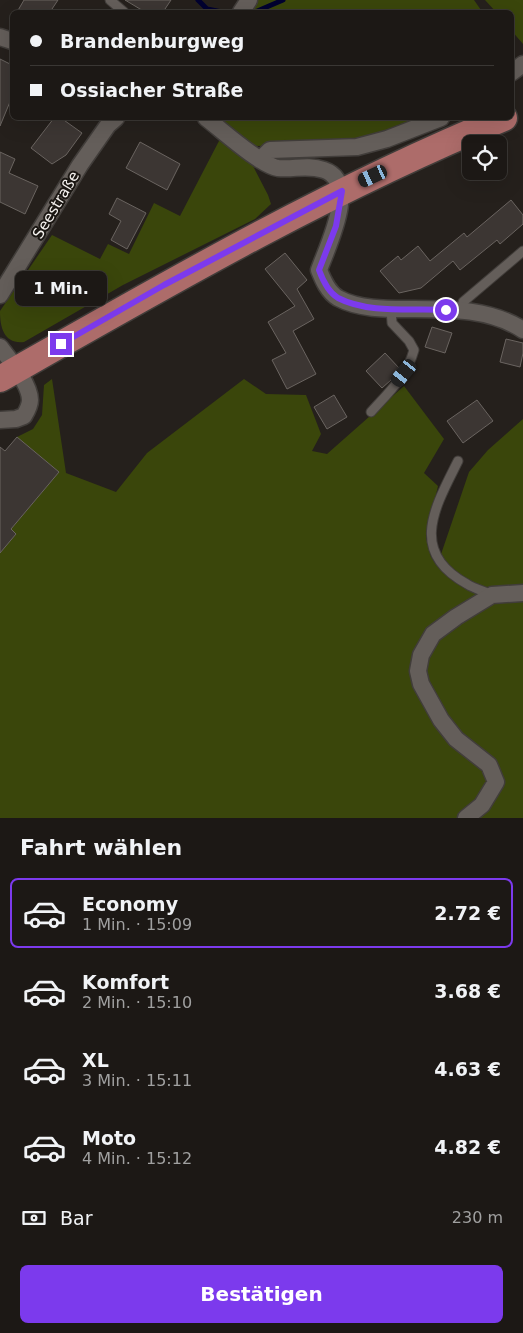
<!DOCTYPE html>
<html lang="de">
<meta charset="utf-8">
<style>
body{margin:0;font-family:"DejaVu Sans",sans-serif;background:#25211e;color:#f1f3f6;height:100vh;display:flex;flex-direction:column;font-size:19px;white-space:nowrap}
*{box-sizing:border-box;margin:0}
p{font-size:16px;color:#a0a0a0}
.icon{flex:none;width:28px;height:28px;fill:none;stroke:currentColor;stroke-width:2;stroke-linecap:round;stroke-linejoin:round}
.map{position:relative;height:818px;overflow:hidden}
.panel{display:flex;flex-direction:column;background:#1c1815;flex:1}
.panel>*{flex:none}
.top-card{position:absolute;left:10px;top:10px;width:504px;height:110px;border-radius:8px;box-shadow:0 5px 20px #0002,0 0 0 1px #3a3734;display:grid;align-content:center;height:110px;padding:0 20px;background:#1c1815}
.buttons{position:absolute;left:462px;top:135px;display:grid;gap:10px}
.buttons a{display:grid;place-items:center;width:45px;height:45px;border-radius:8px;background:#1c1815;box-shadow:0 5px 20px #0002,0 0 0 1px #3a3734;font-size:25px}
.end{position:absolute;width:22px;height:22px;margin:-11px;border:6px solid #7c3aed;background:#fff;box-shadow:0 0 0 2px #fff}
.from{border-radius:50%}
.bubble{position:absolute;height:35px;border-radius:8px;background:#1c1815;box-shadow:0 5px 20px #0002,0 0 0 1px #3a3734;font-size:16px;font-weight:600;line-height:35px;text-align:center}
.car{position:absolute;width:15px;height:30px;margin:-15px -8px;border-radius:6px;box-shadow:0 0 4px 1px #0007;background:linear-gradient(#222 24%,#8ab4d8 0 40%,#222 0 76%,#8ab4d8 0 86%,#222 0)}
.top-card b{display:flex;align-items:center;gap:18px;height:48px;font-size:19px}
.top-card b+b{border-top:1px solid #3a3734}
.top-card i{width:12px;height:12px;background:#f1f3f6}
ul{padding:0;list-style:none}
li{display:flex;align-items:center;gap:15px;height:70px;margin:0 10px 8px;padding:0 10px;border:2px solid transparent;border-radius:8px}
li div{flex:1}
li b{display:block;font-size:19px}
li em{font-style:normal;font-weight:600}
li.current{border-color:#7c3aed}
li>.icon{width:45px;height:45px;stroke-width:1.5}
h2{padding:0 20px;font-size:22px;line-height:60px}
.pay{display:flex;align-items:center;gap:12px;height:55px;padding:0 20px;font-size:19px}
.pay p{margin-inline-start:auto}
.action{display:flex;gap:10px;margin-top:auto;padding:10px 20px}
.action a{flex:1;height:58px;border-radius:8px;background:#7c3aed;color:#fff;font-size:20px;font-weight:600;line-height:58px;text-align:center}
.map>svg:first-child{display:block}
.green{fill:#3a460b}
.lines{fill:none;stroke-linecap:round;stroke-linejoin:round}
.stream{stroke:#00002f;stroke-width:5}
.building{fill:#3c3633;stroke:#6a6460}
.service-casing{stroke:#413d3a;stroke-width:11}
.minor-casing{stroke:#413d3a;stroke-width:19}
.primary-casing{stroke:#413d3a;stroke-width:29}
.service{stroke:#645e5a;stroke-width:9}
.minor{stroke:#645e5a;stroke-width:16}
.primary{stroke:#ad6c6a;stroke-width:26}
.route{stroke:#7c3aed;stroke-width:6}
.labels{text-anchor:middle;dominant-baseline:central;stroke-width:4;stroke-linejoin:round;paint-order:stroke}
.street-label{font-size:15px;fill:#f5f2ef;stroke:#1b1713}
</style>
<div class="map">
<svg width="523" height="818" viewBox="0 0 523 818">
<rect width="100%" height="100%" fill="#25201c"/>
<!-- green -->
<path class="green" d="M257,0H474L481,10L477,12H250Z
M485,0H523V44L511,30V12H496Z
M221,118H429L368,140L328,144L257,146L248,143Z
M225,139L252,164L268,195L271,204L255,219L123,285L24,342C4,344 0,328 0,311L52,235L100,259L108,244L129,254L154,203L180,216L219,141Z
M52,379L66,473L116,492L147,453L244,379L266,394L306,395L321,434L312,451L327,454L404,386L444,439L424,473L438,486L426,538L431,557L437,566L469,472L488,450L523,419V818H0V553L16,534L11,529L59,472L17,437L33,429L42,415L44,385Z"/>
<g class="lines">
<!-- stream -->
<path class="stream" d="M198,0L207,9L222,12
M255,12L283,0"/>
</g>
<!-- building -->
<path class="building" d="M24,0H58L50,12H17Z
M125,0H171L163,12H145Z
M0,59L12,65V97L0,126Z
M54,118H61L82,133L66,155L52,164L31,148Z
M140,142L180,164L167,190L126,168Z
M0,152L15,159L9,173L38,186L25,214L0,202Z
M117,198L146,213L127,249L111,240L121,221L109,214Z
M511,200L523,215V224L500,244L497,240L460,270L453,261L421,288L399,293L380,271L398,256L401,260L418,246L430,261L464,233L467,237Z
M285,253L307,280L297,289L314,319L293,331L316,374L287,389L272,360L286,353L268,322L295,306L265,269Z
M432,327L452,333L445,353L425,347Z
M506,339L523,343V353L520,367L500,362Z
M385,353L399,368L391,380L382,388L366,371Z
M334,395L347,417L327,429L314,407Z
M477,400L493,421L463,443L447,421Z
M17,437L59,472L11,529L16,534L0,553V447L5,451Z"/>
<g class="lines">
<!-- service casing -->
<g class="service-casing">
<path id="service" d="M110,0L124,12
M463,311V302L523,251
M371,412C388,393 407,376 414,350L409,341L392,323L391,309
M458,461C435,507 408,552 467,584C475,589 484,591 492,595"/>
</g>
<!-- minor casing -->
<g class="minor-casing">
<path id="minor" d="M241,12L249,0
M0,37L12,41
M511,73L523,64
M206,118C222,130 260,165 278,168C294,170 306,164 324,170C360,182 327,247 319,270C323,280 328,292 338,298C360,310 390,309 414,309C451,309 491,309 523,330
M260,160L270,150L357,147L387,139L441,118
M0,295L80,165L108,125L116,118
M0,347C10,360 30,384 30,400C30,406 27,411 24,416L16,419L0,420
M466,818L482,805L496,782L489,765L456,739L441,720L421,684L418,671L421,655L433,634L456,617L492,595L523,593"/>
</g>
<!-- primary casing -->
<g class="primary-casing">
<path id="primary" d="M0,379C165,285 329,190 504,118"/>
</g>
<!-- service -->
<use href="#service" class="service"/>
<!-- minor -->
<use href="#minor" class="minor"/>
<!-- primary -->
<use href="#primary" class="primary"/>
</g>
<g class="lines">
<!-- route -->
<path class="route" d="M61,344L164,285L342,191L336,226L319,270C323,281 328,292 338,298C369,314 412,308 446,310"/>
</g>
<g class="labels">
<!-- street labels -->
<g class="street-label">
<text transform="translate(56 205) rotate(-59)">Seestraße</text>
</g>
</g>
</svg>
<div class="buttons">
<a><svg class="icon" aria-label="locate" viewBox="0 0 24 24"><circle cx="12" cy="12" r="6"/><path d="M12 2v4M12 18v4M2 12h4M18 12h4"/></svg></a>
</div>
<i class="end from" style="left:446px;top:310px"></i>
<i class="end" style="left:61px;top:344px"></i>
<div class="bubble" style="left:15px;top:271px;width:92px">1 Min.</div>
<i class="car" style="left:373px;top:176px;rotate:245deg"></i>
<i class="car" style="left:404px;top:373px;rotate:219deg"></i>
<div class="top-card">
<b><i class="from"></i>Brandenburgweg</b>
<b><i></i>Ossiacher Straße</b>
</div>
</div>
<section class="panel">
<h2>Fahrt wählen</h2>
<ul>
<li class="current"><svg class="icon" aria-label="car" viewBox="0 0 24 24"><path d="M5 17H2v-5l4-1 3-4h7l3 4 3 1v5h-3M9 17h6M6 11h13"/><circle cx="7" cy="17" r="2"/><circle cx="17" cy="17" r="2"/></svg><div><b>Economy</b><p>1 Min. · 15:09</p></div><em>2.72 €</em></li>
<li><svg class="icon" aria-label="car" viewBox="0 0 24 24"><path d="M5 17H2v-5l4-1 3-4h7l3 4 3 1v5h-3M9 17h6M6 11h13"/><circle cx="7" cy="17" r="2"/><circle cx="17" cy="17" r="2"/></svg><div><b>Komfort</b><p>2 Min. · 15:10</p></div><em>3.68 €</em></li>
<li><svg class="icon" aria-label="car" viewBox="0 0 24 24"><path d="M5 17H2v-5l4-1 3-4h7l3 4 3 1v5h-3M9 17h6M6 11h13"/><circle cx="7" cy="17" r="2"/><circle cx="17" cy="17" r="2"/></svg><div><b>XL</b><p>3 Min. · 15:11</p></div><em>4.63 €</em></li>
<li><svg class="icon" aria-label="car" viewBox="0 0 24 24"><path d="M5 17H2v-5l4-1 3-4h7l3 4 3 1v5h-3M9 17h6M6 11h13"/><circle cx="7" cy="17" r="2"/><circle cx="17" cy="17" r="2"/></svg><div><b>Moto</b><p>4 Min. · 15:12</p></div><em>4.82 €</em></li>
</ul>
<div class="pay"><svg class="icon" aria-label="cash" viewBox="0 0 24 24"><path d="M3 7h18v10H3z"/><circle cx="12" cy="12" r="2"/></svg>Bar<p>230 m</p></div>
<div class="action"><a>Bestätigen</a></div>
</section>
